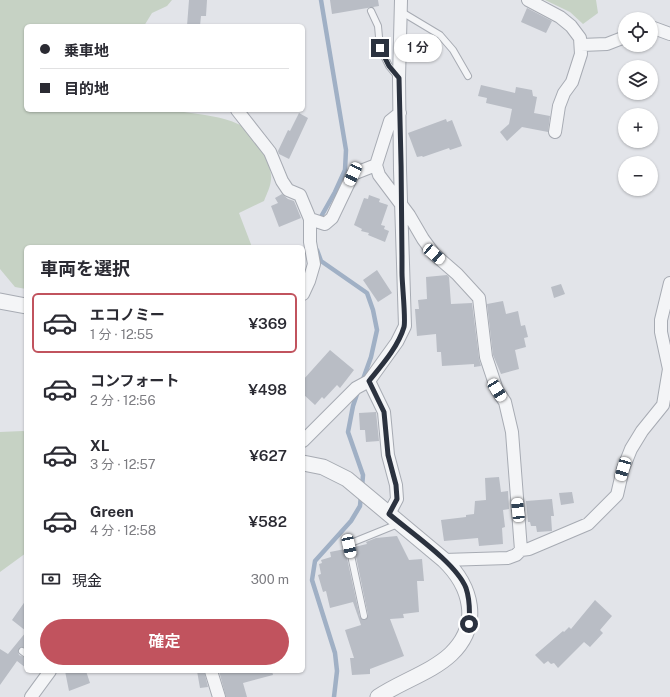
<!DOCTYPE html>
<html lang="ja">
<meta charset="utf-8">
<style>
body{margin:0;font-family:"Public Sans","Noto Sans JP",sans-serif;background:#f2f2f3;color:#2b2b33;height:100vh;display:flex;flex-direction:column;font-size:15px;white-space:nowrap}
*{box-sizing:border-box;margin:0}
p{font-size:13px;color:#7c7c81}
.icon{flex:none;width:22px;height:22px;fill:none;stroke:currentColor;stroke-width:2;stroke-linecap:round;stroke-linejoin:round}
.map{position:relative;flex:1;overflow:hidden}
.drawer{position:absolute;left:24px;top:245px;width:281px;height:428px;display:flex;flex-direction:column;background:#fff;border-radius:6px;box-shadow:0 1px 3px #0004}
.drawer>*{flex:none}
.guide{position:absolute;left:24px;top:24px;width:281px;height:88px;border-radius:6px;box-shadow:0 1px 3px #0004;display:grid;align-content:center;height:88px;padding:0 16px;background:#fff}
.buttons{position:absolute;left:618px;top:12px;display:grid;gap:8px}
.buttons a{display:grid;place-items:center;width:40px;height:40px;border-radius:50%;background:#fff;box-shadow:0 1px 3px #0004;font-size:20px}
.end{position:absolute;width:18px;height:18px;margin:-9px;border:5px solid #2b323f;background:#fff;box-shadow:0 0 0 2px #fff}
.from{border-radius:50%}
.bubble{position:absolute;height:28px;border-radius:14px;background:#fff;box-shadow:0 1px 3px #0004;font-size:13px;font-weight:600;line-height:28px;text-align:center}
.car{position:absolute;width:12px;height:24px;margin:-12px -6px;border-radius:5px;box-shadow:0 0 3px 1px #0007;background:linear-gradient(#fff 24%,#345 0 40%,#fff 0 76%,#345 0 86%,#fff 0)}
.guide b{display:flex;align-items:center;gap:14px;height:38px;font-size:15px}
.guide b+b{border-top:1px solid #e1e1e2}
.guide i{width:10px;height:10px;background:#2b2b33}
ul{padding:0;list-style:none}
li{display:flex;align-items:center;gap:12px;height:60px;margin:0 8px 6px;padding:0 8px;border:2px solid transparent;border-radius:6px}
li div{flex:1}
li b{display:block;font-size:15px}
li em{font-style:normal;font-weight:600}
li.active{border-color:#c1535e}
li>.icon{width:36px;height:36px;stroke-width:1.5}
h2{padding:0 16px;font-size:18px;line-height:48px}
.pay{display:flex;align-items:center;gap:10px;height:44px;padding:0 16px;font-size:15px}
.pay p{margin-inline-start:auto}
.button{display:flex;gap:8px;margin-top:auto;padding:8px 16px}
.button a{flex:1;height:46px;border-radius:24px;background:#c1535e;color:#fff;font-size:16px;font-weight:600;line-height:46px;text-align:center}
.map>svg:first-child{display:block}
.green{fill:#c6d2c4}
.lines{fill:none;stroke-linecap:round;stroke-linejoin:round}
.stream{stroke:#a0b0c5;stroke-width:4.5}
.building{fill:#b9bdc5}
.service-casing{stroke:#a7abb3;stroke-width:8}
.minor-casing{stroke:#a7abb3;stroke-width:14}
.tertiary-casing{stroke:#a7abb3;stroke-width:17}
.service{stroke:#f4f5f7;stroke-width:6}
.minor{stroke:#f4f5f7;stroke-width:12}
.tertiary{stroke:#f4f5f7;stroke-width:15}
.route{stroke:#2b323f;stroke-width:5}
</style>
<div class="map">
<svg width="670" height="697" viewBox="0 0 670 697">
<rect width="100%" height="100%" fill="#e2e4e9"/>
<!-- green -->
<path class="green" d="M0,0H172L167,6L152,13L144,26H26V110H182L184,112C203,115 221,116 238,124C252,130 270,160 271,175C272,184 267,193 264,201L239,213L252,247H26V289L15,287L0,269Z
M545,0H596L598,13L583,24L570,12Z
M23,431L26,432V553L0,572V432Z"/>
<g class="lines">
<!-- stream -->
<path class="stream" d="M318,222L335,192L345,170L346,150L321,0
M317,250L321,261L367,293L373,310L377,330L371,357L362,382
M358,391L353,406L348,432L363,475L362,487
M334,697L337,671L335,653L312,580L315,561L351,521L360,506L361,495"/>
</g>
<!-- building -->
<path class="building" d="M189,0H207L206,16H201L200,26H187Z
M330,0H378L379,6L332,14Z
M527,8L552,21L546,33L521,22Z
M481,85L515,93L516,87L532,90L533,96L537,97L534,113L550,116L548,132L522,127L507,141L500,132L509,124L512,109L486,103L487,98L478,96Z
M299,113L308,118L289,159L279,154L278,151L288,130L290,131Z
M446,119L447,122L452,120L462,146L450,150L449,148L423,157L422,156L417,157L408,133Z
M282,194L288,199L294,201L301,218L279,227L271,206L278,203L275,198Z
M369,195L380,199L379,202L388,205L381,225L385,226L384,229L389,231L385,242L368,235L369,233L361,231L362,229L354,225L364,198L368,199Z
M377,270L392,293L378,302L363,280Z
M447,275L449,277L451,304L472,303L479,358L481,366L474,367V364L442,366L441,352H437L436,334L417,336L415,309H419L418,300L427,299L426,277Z
M561,284L565,294L554,298L551,287Z
M503,301L506,314L518,311L521,326L525,325L528,337L524,338L526,347L515,350L519,369L501,374L493,355L487,304Z
M330,350L354,370L340,388L337,385L324,399L322,397L315,405L303,394V380Z
M376,412L379,441L366,442L365,430H360L359,413Z
M499,477L501,492L508,491L509,509L503,510L505,527L502,528L503,544L479,546L478,538L444,541L441,520L466,517V515L474,514L475,501L486,500L485,478Z
M572,492L574,503L561,505L559,493Z
M552,499L554,516H551L552,531L537,532L536,526H531L530,522H528L526,501Z
M397,536L409,560L422,559L424,581H417L419,612L403,614L404,618L390,619L404,656L370,669V674L352,675L350,658H354L345,630L361,625L353,602L330,608L326,591L323,592L318,575L321,574L319,564L322,563L321,560L331,557L330,552L345,549L360,617L365,620L368,615L354,547L367,544L366,542L376,538Z
M26,600V631L12,620Z
M595,600L612,616L600,630L603,633L590,647L584,642L558,668L554,663L551,664L548,661L544,664L535,655L563,631L564,632L569,627L571,629Z
M26,632V648L21,647L18,651L19,655L26,658V668L17,661L0,685V649L8,654Z
M65,671H86L90,683L69,691Z
M197,671H204L208,687L200,688Z
M219,671H272L273,675L243,683L247,697H226Z"/>
<g class="lines">
<!-- service casing -->
<g class="service-casing">
<path id="service" d="M371,11L378,26L380,48L389,66L398,77
M400,11L440,35L453,50L468,76
M364,616L349,546L351,543L398,524
M22,651L26,654"/>
</g>
<!-- minor casing -->
<g class="minor-casing">
<path id="minor" d="M528,0L560,17L571,26L580,38L581,54L572,82L564,93L559,106L555,132
M651,27L670,34
M581,45L607,44L625,37
M237,110L270,152L282,181L288,190L300,195L310,219V242L314,264L309,281L303,294
M376,165L379,175L409,215L423,239L434,254L457,274L479,298L486,357L497,390L505,402L512,432L521,550
M310,219L325,224L332,218L353,174L376,165L390,121L400,113
M369,381L384,412L388,455L396,485L397,499L389,514
M303,441L356,388L369,381L397,342L405,326L400,170L399,78L401,0
M444,560L508,558L516,555L521,550L529,549L588,524L617,495L623,469L631,449L642,431L663,405L669,369L661,332V320L670,283
M211,671L219,697
M31,697L50,671"/>
</g>
<!-- tertiary casing -->
<g class="tertiary-casing">
<path id="tertiary" d="M0,301L26,306
M303,463L323,467L347,479L444,560C471,586 482,624 451,654C432,672 400,682 378,697"/>
</g>
<!-- service -->
<use href="#service" class="service"/>
<!-- minor -->
<use href="#minor" class="minor"/>
<!-- tertiary -->
<use href="#tertiary" class="tertiary"/>
</g>
<g class="lines">
<!-- route -->
<path class="route" d="M380,48L389,66L399,78C401,143 402,208 402,273C402,284 406,320 404,327C398,347 382,365 369,381L384,412L388,455L396,485L397,499L389,514C410,532 456,563 466,588C470,600 470,611 469,624"/>
</g>
</svg>
<div class="buttons">
<a><svg class="icon" aria-label="locate" viewBox="0 0 24 24"><circle cx="12" cy="12" r="6"/><path d="M12 2v4M12 18v4M2 12h4M18 12h4"/></svg></a>
<a><svg class="icon" aria-label="layers" viewBox="0 0 24 24"><path d="M12 4l9 5-9 5-9-5zM3 14l9 5 9-5"/></svg></a>
<a>+</a>
<a>−</a>
</div>
<i class="end from" style="left:469px;top:624px"></i>
<i class="end" style="left:380px;top:48px"></i>
<div class="bubble" style="left:394px;top:34px;width:48px">1 分</div>
<i class="car" style="left:353px;top:174px;rotate:205deg"></i>
<i class="car" style="left:434px;top:254px;rotate:131deg"></i>
<i class="car" style="left:497px;top:390px;rotate:148deg"></i>
<i class="car" style="left:623px;top:469px;rotate:196deg"></i>
<i class="car" style="left:518px;top:510px;rotate:354deg"></i>
<i class="car" style="left:349px;top:546px;rotate:168deg"></i>
<div class="guide">
<b><i class="from"></i>乗車地</b>
<b><i></i>目的地</b>
</div>
<section class="drawer">
<h2>車両を選択</h2>
<ul>
<li class="active"><svg class="icon" aria-label="car" viewBox="0 0 24 24"><path d="M5 17H2v-5l4-1 3-4h7l3 4 3 1v5h-3M9 17h6M6 11h13"/><circle cx="7" cy="17" r="2"/><circle cx="17" cy="17" r="2"/></svg><div><b>エコノミー</b><p>1 分 · 12:55</p></div><em>¥369</em></li>
<li><svg class="icon" aria-label="car" viewBox="0 0 24 24"><path d="M5 17H2v-5l4-1 3-4h7l3 4 3 1v5h-3M9 17h6M6 11h13"/><circle cx="7" cy="17" r="2"/><circle cx="17" cy="17" r="2"/></svg><div><b>コンフォート</b><p>2 分 · 12:56</p></div><em>¥498</em></li>
<li><svg class="icon" aria-label="car" viewBox="0 0 24 24"><path d="M5 17H2v-5l4-1 3-4h7l3 4 3 1v5h-3M9 17h6M6 11h13"/><circle cx="7" cy="17" r="2"/><circle cx="17" cy="17" r="2"/></svg><div><b>XL</b><p>3 分 · 12:57</p></div><em>¥627</em></li>
<li><svg class="icon" aria-label="car" viewBox="0 0 24 24"><path d="M5 17H2v-5l4-1 3-4h7l3 4 3 1v5h-3M9 17h6M6 11h13"/><circle cx="7" cy="17" r="2"/><circle cx="17" cy="17" r="2"/></svg><div><b>Green</b><p>4 分 · 12:58</p></div><em>¥582</em></li>
</ul>
<div class="pay"><svg class="icon" aria-label="cash" viewBox="0 0 24 24"><path d="M3 7h18v10H3z"/><circle cx="12" cy="12" r="2"/></svg>現金<p>300 m</p></div>
<div class="button"><a>確定</a></div>
</section>
</div>
